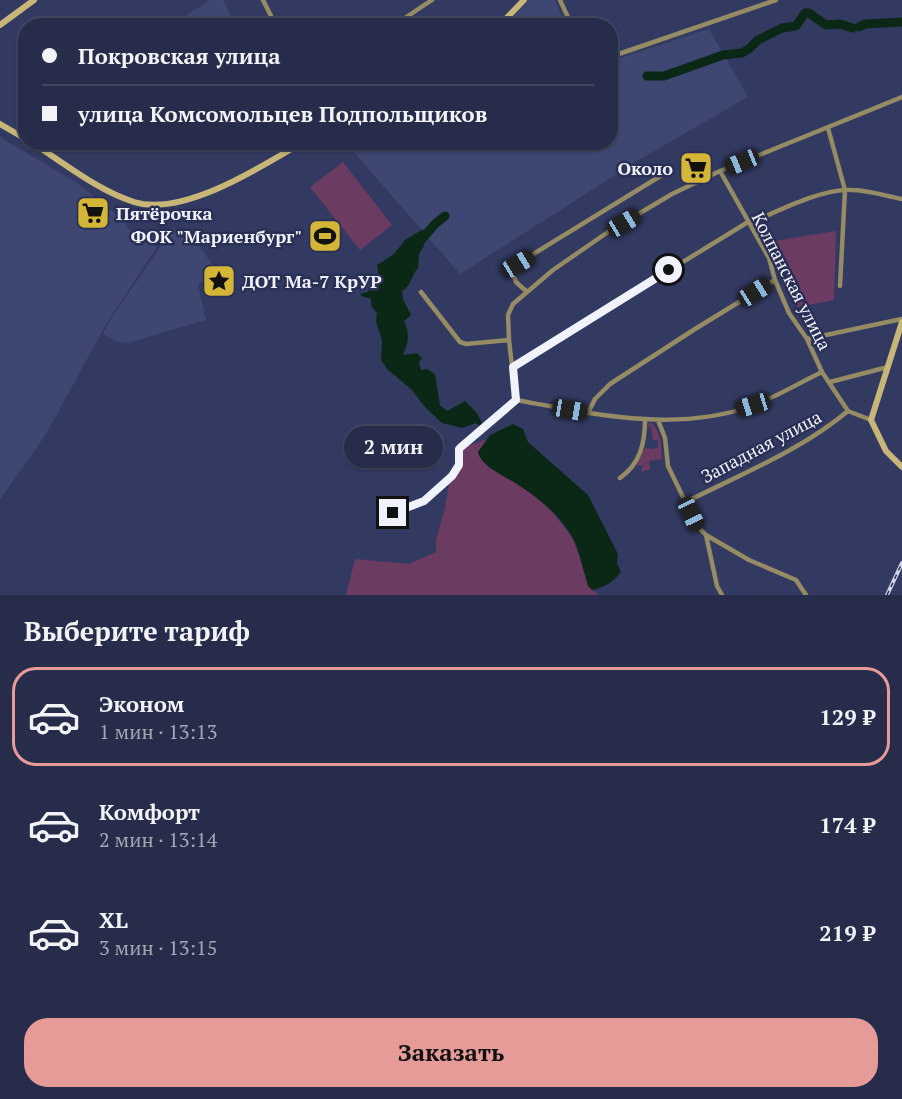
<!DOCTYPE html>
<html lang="ru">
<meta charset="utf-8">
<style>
body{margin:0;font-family:"PT Serif",serif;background:#323853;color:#f1f3f6;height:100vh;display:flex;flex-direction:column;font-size:22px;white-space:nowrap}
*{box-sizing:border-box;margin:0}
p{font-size:20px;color:#a4a7b4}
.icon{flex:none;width:33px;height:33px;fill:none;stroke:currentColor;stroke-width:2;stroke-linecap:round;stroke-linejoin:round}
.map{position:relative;height:595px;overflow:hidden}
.sheet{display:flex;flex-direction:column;background:#262c49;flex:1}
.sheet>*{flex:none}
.hud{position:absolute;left:18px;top:18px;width:600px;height:132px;border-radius:24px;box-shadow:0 2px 4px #0004,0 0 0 2px #424861;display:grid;align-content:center;height:132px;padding:0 24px;background:#262c49}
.end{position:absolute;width:27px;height:27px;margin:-14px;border:8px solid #f0f2fc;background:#111;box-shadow:0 0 0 3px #111}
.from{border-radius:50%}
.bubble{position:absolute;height:42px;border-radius:21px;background:#262c49;box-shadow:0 2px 4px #0004,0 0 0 2px #424861;font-size:20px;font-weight:800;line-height:42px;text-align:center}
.car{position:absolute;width:18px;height:36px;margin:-18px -9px;border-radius:8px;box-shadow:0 0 4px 2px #0007;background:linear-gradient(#222 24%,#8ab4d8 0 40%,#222 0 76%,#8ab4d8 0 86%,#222 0)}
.hud b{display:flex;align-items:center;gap:21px;height:57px;font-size:22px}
.hud b+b{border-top:2px solid #424861}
.hud i{width:15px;height:15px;background:#f1f3f6}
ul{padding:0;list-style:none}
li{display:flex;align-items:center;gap:18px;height:99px;margin:0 12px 9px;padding:0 12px;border:3px solid transparent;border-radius:24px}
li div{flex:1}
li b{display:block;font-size:22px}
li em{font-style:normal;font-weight:800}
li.on{border-color:#e69b98}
li>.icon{width:54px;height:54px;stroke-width:1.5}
h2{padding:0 24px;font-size:27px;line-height:72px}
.cta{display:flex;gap:12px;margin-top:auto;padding:12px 24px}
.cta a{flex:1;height:69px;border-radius:24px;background:#e69b98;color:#111;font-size:24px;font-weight:800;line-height:69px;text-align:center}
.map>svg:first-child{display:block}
.built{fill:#3e4672}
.green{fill:#6c3b62}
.water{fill:#0b2817}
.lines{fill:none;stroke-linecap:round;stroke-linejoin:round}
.river{stroke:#0b2817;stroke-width:9}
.street{stroke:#958b64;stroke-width:4.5}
.secondary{stroke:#c7b678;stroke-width:6}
.rail-casing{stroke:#d2d5e4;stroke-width:4}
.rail{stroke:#292f55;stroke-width:1.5;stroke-dasharray:4.5;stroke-linecap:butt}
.route{stroke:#f0f2fc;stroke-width:8}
.labels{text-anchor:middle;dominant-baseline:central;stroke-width:5;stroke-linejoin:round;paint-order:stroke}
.poi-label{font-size:18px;font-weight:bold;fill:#f0f2fc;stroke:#292f55;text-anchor:end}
.street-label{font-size:18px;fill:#f0f2fc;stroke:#292f55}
</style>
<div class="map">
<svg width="902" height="595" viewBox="0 0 902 595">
<rect width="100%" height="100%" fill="#333a61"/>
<!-- built -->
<path class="built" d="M209,0H223L236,25H173Z
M529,0H555L566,25H505Z
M709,29L748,97L642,158L460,274L346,143L610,142L611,61Z
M0,136L6,141L76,182L123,220L129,230L157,247L108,321L46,434L0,500Z
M173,228L200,247L214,267L216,277L200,282L198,286L206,320L128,343L117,342L103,334L109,322Z"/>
<!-- green -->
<path class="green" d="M343,162L392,225L360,250L310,187Z
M836,231L834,300L798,307L768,242Z
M650,422C662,432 661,445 662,459L649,461L650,469L641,472L643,465L636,466L645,448L653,449L658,447V440H653L651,427H647Z
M487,439L478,452L489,468L499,472L541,500L555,515L576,543L584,572L592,590L599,595H346L355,559L409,564L436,552V540L445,508L449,484L459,465V449Z"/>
<!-- water -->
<path class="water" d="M423,229L424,246L419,254L418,268C411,275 412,286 402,291L403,299L411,315L404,321C410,334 409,341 403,355L417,353L422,358L419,362L421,370L427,369L435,374L440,405L447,411L465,401L477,413L482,423L480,426L476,423L462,428L442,423L424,406L412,390L387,369L381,360L382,340L376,322L377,313L371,306V299L362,296L360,294L367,292L380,283L377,265L394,254L405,240Z
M513,424L523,429L528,442L588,495L618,554L617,563L621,572C615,581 603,588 592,590L588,586C584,572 581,559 576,546C568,522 540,499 520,486C507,477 481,467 478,452L490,435Z"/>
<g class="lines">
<!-- river -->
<path class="river" d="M859,27L865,24L902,22
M647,76H664L723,55L742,53L750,48L758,40L782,28L796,26L805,13H809L826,25L840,24L853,28
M416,246L435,224L445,216"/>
<!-- street -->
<path class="street" d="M263,0L276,26
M560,0L572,26
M393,26L432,0
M610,57L776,0
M828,128L845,190L840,286
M720,171L769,258L775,280L789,313L807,339L822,372L848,411L871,420
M526,291L516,282L513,273L517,264L667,172
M421,292L460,342L466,344L509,340
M807,339L902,319
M512,367L748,222L755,221C780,210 824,188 852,190C868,190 886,196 902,199
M830,382L888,367
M516,400L509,340L508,315L513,304L553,270L608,232L672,194L720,171L902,97
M516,400C594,414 675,433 752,406C776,397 799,383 822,372
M588,413L595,399L610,384L695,329L775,280
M658,420L665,438L668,466L697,526L706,535L749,560L796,580L806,595
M620,478C640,464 645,443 645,420
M686,502C741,474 800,451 848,411
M393,513L424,501L452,476L459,465V449L461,447L516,400
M706,535L717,586L722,595"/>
<!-- secondary -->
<path class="secondary" d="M0,25L34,0
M499,26L524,0
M0,124L26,139
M31,142C64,163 97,190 134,202C183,217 261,167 303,142
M902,322L871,420L886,451L902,467"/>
<!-- rail casing -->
<g class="rail-casing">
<path id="rail" d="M887,595L902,563"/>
</g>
<!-- rail -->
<use href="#rail" class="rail"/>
</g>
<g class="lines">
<!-- route -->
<path class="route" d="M393,513L424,501L452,476L459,465V449L461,447L516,400L513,367L669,270"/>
</g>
<!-- icons -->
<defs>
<g id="supermarket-square" transform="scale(1.725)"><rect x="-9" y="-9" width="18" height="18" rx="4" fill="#d5b535" stroke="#292f55"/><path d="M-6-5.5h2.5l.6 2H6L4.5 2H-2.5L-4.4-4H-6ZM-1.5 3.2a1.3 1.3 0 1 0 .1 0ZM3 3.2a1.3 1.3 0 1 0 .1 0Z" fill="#111"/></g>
<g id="stadium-square" transform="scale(1.725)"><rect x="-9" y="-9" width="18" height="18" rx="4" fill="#d5b535" stroke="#292f55"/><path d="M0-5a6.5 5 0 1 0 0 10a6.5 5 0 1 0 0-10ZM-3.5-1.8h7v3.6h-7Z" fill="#111"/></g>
<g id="sight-square" transform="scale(1.725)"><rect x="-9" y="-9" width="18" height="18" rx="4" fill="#d5b535" stroke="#292f55"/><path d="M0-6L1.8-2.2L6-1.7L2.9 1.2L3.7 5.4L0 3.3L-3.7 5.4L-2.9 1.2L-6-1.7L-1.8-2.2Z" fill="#111"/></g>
</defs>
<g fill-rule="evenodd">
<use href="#supermarket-square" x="696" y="168"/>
<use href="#supermarket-square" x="93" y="213"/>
<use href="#stadium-square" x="325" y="236"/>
<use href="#sight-square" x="219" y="281"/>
</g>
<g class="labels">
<!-- poi labels -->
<g class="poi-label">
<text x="673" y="168">Около</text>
<text x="116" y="213" text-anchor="start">Пятёрочка</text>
<text x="302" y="236">ФОК "Мариенбург"</text>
<text x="242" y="281" text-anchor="start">ДОТ Ма-7 КрУР</text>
</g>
<!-- street labels -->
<g class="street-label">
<text transform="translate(792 281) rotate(63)">Колпанская улица</text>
<text transform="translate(761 446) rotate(-28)">Западная улица</text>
</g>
</g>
</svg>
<i class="end from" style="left:669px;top:270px"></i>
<i class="end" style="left:393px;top:513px"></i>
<div class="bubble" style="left:344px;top:426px;width:99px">2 мин</div>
<i class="car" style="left:742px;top:162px;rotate:248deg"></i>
<i class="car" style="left:624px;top:223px;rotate:59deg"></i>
<i class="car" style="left:518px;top:264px;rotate:59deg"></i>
<i class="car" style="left:755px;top:292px;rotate:58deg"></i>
<i class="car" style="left:753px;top:405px;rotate:253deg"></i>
<i class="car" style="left:570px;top:410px;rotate:100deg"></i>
<i class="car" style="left:691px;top:514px;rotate:155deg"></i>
<div class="hud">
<b><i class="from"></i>Покровская улица</b>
<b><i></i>улица Комсомольцев Подпольщиков</b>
</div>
</div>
<section class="sheet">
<h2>Выберите тариф</h2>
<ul>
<li class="on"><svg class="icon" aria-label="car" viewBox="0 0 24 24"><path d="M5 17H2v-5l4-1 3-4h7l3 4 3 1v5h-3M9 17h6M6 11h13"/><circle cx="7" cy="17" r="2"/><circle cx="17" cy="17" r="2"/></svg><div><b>Эконом</b><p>1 мин · 13:13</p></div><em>129 ₽</em></li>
<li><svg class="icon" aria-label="car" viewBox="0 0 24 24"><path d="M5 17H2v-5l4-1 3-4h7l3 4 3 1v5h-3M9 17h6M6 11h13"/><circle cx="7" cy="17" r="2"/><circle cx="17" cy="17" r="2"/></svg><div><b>Комфорт</b><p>2 мин · 13:14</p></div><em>174 ₽</em></li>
<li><svg class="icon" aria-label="car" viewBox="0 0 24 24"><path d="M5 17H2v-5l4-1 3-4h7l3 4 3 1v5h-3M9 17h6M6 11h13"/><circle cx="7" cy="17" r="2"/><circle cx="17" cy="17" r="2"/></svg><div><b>XL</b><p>3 мин · 13:15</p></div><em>219 ₽</em></li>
</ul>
<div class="cta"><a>Заказать</a></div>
</section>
